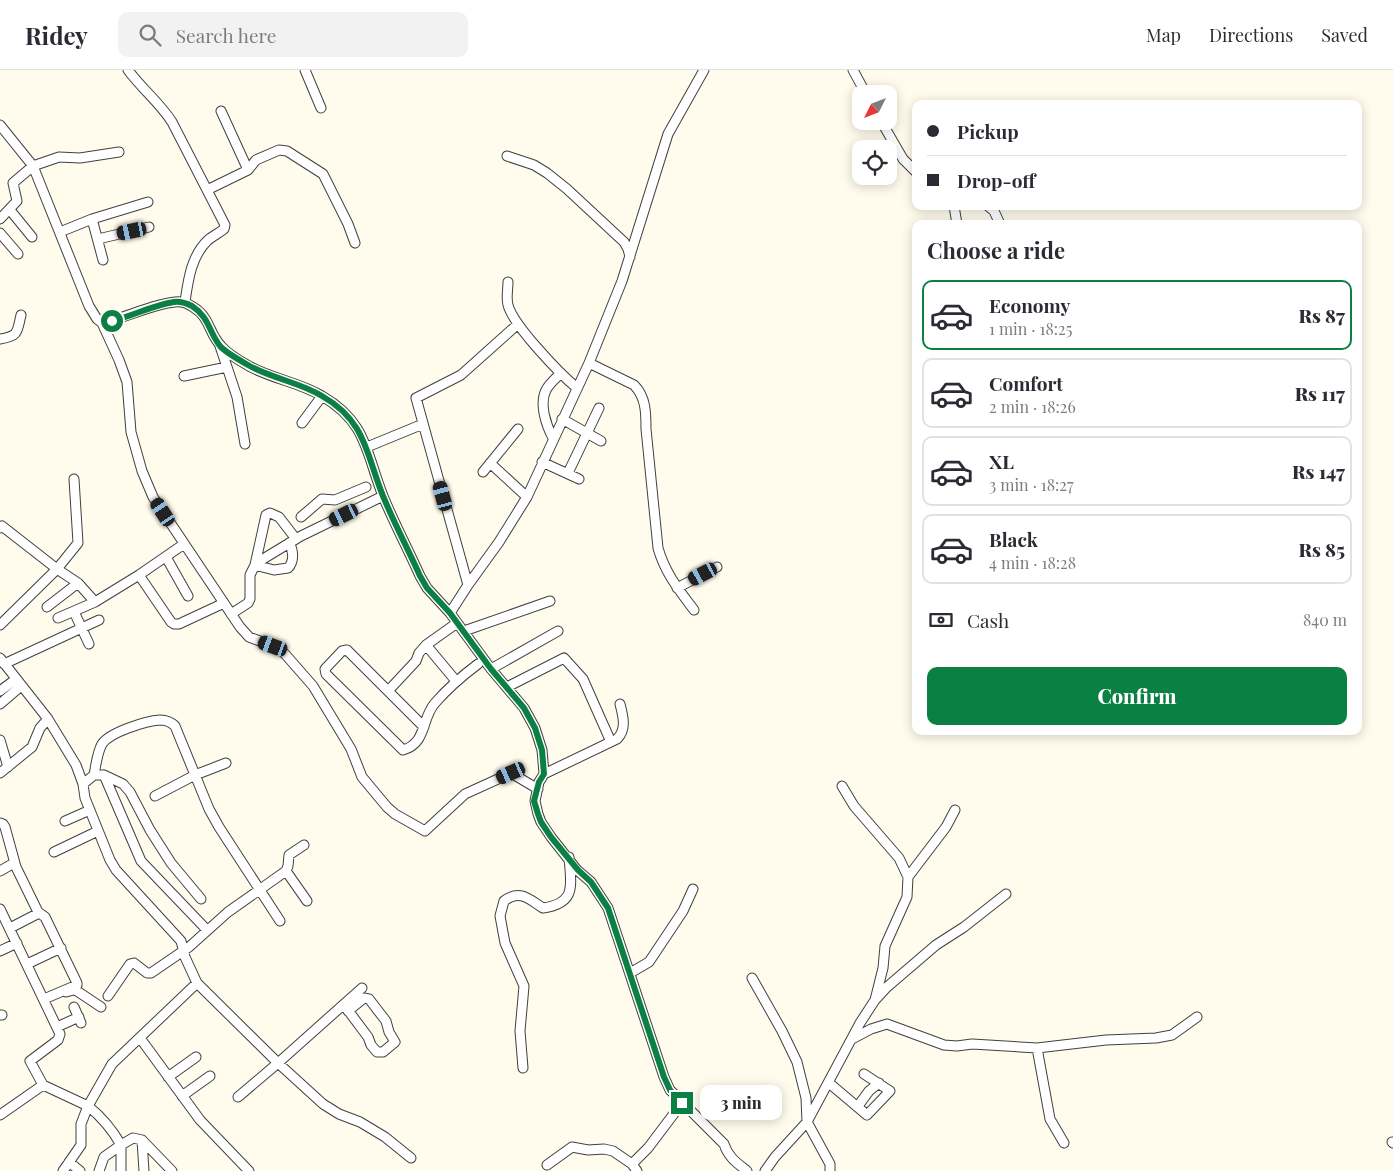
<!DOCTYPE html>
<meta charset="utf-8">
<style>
body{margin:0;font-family:"Playfair Display",serif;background:#f2f2f3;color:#2b2b33;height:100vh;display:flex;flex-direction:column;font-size:19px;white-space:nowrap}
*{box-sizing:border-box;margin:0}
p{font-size:16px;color:#7c7c81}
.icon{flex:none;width:28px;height:28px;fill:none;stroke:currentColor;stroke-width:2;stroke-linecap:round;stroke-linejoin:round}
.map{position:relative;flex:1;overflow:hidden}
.sheet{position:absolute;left:912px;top:150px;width:450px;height:515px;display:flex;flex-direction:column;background:#fff;border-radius:10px;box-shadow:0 2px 12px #0003}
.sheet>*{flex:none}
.guide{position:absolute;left:912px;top:30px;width:450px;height:110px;border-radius:10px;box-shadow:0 2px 12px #0003;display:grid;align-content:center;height:110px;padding:0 15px;background:#fff}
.needle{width:32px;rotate:228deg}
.controls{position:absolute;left:852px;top:15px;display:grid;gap:10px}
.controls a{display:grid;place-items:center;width:45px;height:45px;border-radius:10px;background:#fff;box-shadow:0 2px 12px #0003;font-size:25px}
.end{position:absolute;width:22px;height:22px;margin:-11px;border:6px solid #0b8043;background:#fff;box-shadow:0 0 0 2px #fff}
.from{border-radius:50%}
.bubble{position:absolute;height:35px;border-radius:10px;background:#fff;box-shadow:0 2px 12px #0003;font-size:16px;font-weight:800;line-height:35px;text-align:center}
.car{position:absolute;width:15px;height:30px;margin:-15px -8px;border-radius:6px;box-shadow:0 0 4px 1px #0007;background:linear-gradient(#222 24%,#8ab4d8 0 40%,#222 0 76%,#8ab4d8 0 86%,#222 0)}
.guide b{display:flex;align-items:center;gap:18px;height:48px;font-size:19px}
.guide b+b{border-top:1px solid #e1e1e2}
.guide i{width:12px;height:12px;background:#2b2b33}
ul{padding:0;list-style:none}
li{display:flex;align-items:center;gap:15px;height:70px;margin:0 10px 8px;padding:0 5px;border:2px solid #e1e1e2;border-radius:10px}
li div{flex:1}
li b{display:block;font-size:19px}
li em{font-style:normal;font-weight:800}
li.selected{border-color:#0b8043}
li>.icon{width:45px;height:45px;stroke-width:1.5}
h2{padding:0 15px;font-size:22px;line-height:60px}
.pay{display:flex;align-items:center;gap:12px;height:55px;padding:0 15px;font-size:19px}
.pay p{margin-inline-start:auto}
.cta{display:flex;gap:10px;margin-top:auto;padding:10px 15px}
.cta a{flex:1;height:58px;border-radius:10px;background:#0b8043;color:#fff;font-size:20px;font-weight:800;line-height:58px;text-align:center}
header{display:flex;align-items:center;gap:30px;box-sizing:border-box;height:70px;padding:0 25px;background:#fff;border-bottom:1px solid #e1e1e2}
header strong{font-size:24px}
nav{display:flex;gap:28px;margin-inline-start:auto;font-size:18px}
.search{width:350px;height:45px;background:#f2f2f3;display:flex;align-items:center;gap:12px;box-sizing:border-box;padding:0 18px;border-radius:10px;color:#7c7c81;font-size:19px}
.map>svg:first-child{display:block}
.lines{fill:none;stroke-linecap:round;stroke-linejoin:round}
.minor-casing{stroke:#404040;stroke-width:11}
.minor{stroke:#fff;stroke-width:9}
.route{stroke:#0b8043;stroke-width:6}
</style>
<header>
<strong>Ridey</strong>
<div class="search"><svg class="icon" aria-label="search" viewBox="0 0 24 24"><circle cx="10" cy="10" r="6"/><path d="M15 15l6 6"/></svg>Search here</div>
<nav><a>Map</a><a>Directions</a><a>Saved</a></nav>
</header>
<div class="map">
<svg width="1393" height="1101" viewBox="0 0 1393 1101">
<rect width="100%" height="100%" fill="#fffced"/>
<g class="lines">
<!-- minor casing -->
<g class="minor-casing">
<path id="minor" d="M128,0C142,19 160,33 172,52L225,155L224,159C219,163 213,166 208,170C191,186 188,211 185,232
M305,0L321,38
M853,0L866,24
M221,41L248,100
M881,51L903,89L916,102
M0,55L33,96L89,236L97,249L102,253C126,248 152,234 175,232C182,231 187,233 193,237C210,247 209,264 221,276C227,283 240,291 249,296C272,309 299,312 322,326C367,352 366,383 383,426C394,453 408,479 420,506L427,518L450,543L491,599L524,638L535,658L542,680L544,704L539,712L535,731L538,744L541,752L551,767L577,800L591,812L608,838L664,1007L670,1020L724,1074C728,1087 737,1093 747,1101
M507,86L534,95L547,103L567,119L624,172L628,179L630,187
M207,120L248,100L256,90L279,80L287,81L323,104L348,154L355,173
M954,136L957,154
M988,136L994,141L1000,154
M10,140L32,167
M0,149L17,131L13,113L33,96L59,87L80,88L119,82
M92,149L103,190
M60,162L92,149L148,132
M0,163L18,184
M98,169L149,157
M508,212C508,219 506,228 508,235C513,255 560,304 577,318
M102,253L119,290L127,312L131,362L142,401L153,427L240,557L249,567L273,576L285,584L313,616L351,679L362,707L387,737L395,744L425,761L465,724L511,703L538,719
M0,269C19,266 17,262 21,245
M220,276L237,327L245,374
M589,293L634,315C646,327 646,343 646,359L658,478C665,503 679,520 694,540
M184,306L227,297
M562,349L601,371
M302,353L322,326
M553,368C546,355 539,334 546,320C549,314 555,309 560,304
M367,377L423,354
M542,392L579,409
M490,393L527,427
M483,402L518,359
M568,403L599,338
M301,447L322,429L335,430L366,417
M0,458L2,456L57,499L78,473L74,409
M289,473C294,481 294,492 288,498L274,500L255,495L266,445L270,443L279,447L296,469
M166,487L188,526
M139,505L171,552L174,554H179L224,533
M468,515L416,328L461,305L518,254
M677,518L717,497
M47,537L78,513
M450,543L468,515L499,472L527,427L589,293L622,211L668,64L704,0
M231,544L248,533L250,529V505L255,495L263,489L301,466L383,426
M76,546L89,574
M58,548L95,532
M0,555L57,499L78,513L95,532L139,505L184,474
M464,561L550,531
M426,575L456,611
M0,588L48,649L76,695L83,714L85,728L110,790L116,800L181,871L185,887L197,913L278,993L323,1034L339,1044L360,1052L385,1067L411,1088
M4,594L99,550
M491,599L558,561
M507,617L564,588L583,609L611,672
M0,621L16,609
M388,621L416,591L419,583L426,575L457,553
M0,634L21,616
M424,657L347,580L342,581L325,599L326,604L403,680C427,673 421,649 435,633C448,618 462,606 478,594
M0,670L8,697
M0,703L32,677L40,658L48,649
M544,704L617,669C627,659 623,646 620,634
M94,705H104L141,791L207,860
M104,705L123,714L130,722L150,760L171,793L201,829
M83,714L94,705C96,695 97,683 102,674C110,662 146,651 160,650C166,650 171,652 175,656L209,739L219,757L280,851
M842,716L854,736L899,788L908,807L907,827L885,876L883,898L875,930
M155,726L195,705L226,693
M65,751L90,740
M0,753L3,754L5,757L16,797L38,842L45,847L77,913V915L44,929
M54,782L98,761
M0,801L14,793
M286,801L307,831
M908,807L946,757L955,740
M0,839L60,964L58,970L30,991L43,1015L88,1036L81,1054V1075L63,1101
M10,858L39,843
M0,881L17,873
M27,894L61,878
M630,903L649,892L683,841L693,819
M752,908L782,961L797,992L806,1028L807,1052L830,1094V1101
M66,922L74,920L77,921L101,937
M108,926L130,894L134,893L147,903H151L189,877L228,842L286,801L288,796L289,785L304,775
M344,935L368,967L371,975L377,982H383L395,972L389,962L386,951L369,929L364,928L348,941
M74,937L81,953
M0,945H2
M57,957L79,947
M140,968L200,1050L249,1101
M852,969L871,959L887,954L944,975L957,976L972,974L1037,978L1106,970L1156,968L1172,965L1197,947
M1037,978L1050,1049L1064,1073
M523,998L520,961L524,916L505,873L500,846L504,831C520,819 529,829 543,838C577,833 571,815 569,787
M168,1007L196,987
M829,1013L867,1045L890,1021L864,1004
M182,1026L210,1006
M238,1027L278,993L362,918
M858,1036L869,1021L879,1013
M0,1045L43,1015
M142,1070L144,1101
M1392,1072L1393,1073
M69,1092L80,1101
M632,1094L648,1078L682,1033
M547,1095L572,1077L588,1080L604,1079L613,1081L632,1094L637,1101
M99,1101L104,1087L121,1075V1101
M172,1101L142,1070L133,1068L121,1075C112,1059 103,1048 88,1036L112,994L197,913
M765,1101L775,1087L807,1052L860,953L875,930L887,917L936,875L964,857L1006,824"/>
</g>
<!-- minor -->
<use href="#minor" class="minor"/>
</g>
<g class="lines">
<!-- route -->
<path class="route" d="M112,251C133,246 153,235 174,232C181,231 186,233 192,236C209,247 209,262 220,276C225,282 241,291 248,295C270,308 299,312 322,326C366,351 366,384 383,426C394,453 408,479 420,506L427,518L450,543L491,599L524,638L535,658L542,680L544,704L539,712L534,731L538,744L541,752L551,767L578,800L591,812L608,838L664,1007L670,1020L682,1033"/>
</g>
</svg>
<div class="controls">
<a><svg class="needle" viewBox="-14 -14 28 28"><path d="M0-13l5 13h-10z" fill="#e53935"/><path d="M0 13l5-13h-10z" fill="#7c7c81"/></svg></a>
<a><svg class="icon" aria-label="locate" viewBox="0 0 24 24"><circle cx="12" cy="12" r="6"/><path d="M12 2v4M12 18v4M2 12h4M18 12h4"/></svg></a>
</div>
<i class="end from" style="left:112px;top:251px"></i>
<i class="end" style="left:682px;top:1033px"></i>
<div class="bubble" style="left:700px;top:1015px;width:82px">3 min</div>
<i class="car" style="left:132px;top:161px;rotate:258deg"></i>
<i class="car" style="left:443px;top:426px;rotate:345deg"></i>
<i class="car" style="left:163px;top:442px;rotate:327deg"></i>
<i class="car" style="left:344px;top:445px;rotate:244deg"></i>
<i class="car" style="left:703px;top:504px;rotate:242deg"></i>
<i class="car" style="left:273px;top:576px;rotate:290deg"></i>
<i class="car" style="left:511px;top:703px;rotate:246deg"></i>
<div class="guide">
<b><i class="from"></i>Pickup</b>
<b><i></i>Drop-off</b>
</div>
<section class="sheet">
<h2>Choose a ride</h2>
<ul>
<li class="selected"><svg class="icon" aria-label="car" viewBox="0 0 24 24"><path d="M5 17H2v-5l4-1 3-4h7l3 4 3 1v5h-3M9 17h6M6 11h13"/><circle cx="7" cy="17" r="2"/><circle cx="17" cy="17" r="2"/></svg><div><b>Economy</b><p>1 min · 18:25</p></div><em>Rs 87</em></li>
<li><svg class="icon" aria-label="car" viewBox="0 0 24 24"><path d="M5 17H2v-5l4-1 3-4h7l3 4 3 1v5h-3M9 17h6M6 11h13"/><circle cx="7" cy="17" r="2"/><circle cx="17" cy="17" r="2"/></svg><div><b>Comfort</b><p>2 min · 18:26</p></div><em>Rs 117</em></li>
<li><svg class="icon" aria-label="car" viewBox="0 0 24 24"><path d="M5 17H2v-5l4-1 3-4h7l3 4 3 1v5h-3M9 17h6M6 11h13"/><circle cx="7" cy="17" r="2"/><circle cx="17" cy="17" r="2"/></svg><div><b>XL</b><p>3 min · 18:27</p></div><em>Rs 147</em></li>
<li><svg class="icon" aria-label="car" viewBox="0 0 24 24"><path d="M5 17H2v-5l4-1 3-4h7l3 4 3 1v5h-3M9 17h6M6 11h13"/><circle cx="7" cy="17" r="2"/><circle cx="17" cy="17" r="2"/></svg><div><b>Black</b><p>4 min · 18:28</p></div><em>Rs 85</em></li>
</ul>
<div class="pay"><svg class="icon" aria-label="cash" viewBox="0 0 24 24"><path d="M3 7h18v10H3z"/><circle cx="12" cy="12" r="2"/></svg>Cash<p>840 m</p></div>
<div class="cta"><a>Confirm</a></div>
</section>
</div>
